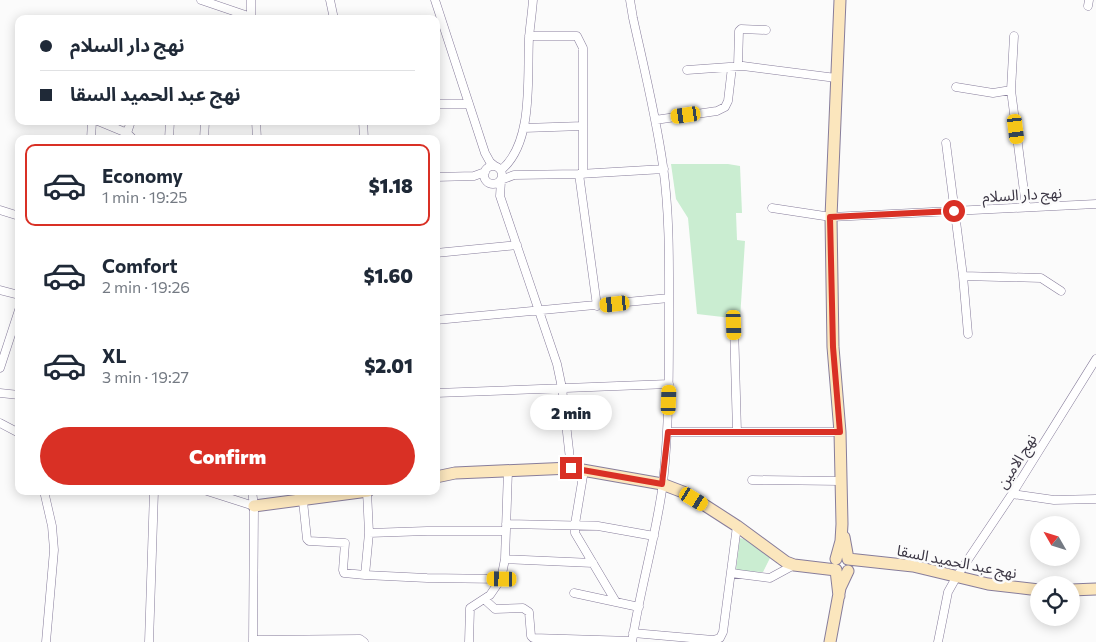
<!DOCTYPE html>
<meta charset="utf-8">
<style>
body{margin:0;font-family:Commissioner,"Noto Sans Arabic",sans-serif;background:#f6f6f7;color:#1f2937;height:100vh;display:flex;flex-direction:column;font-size:19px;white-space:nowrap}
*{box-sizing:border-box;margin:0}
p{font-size:16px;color:#747a83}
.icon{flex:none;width:28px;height:28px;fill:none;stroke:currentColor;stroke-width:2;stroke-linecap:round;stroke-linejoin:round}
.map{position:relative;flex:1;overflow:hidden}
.drawer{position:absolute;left:15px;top:135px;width:425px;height:360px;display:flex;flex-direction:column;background:#fff;border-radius:10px;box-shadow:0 2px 12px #0003}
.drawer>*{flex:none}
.guide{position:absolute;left:15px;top:15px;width:425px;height:110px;border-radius:10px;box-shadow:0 2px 12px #0003;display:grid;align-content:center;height:110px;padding:0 25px;background:#fff}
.needle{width:32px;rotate:309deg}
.buttons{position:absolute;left:1030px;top:516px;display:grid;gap:10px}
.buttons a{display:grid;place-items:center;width:50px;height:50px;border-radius:50%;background:#fff;box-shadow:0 2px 12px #0003;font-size:25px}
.end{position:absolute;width:22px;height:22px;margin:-11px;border:6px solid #d93025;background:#fff;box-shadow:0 0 0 2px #fff}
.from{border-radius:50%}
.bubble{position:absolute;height:35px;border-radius:18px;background:#fff;box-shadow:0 2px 12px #0003;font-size:16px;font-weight:800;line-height:35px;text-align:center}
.car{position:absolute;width:15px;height:30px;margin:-15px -8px;border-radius:6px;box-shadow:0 0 4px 1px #0007;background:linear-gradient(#f5c518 24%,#345 0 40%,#f5c518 0 76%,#345 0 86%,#f5c518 0)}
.guide b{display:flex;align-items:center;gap:18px;height:48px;font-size:19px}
.guide b+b{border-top:1px solid #e0e1e3}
.guide i{width:12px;height:12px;background:#1f2937}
ul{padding:9px 0 0;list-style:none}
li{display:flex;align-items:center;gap:15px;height:82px;margin:0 10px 8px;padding:0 15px;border:2px solid transparent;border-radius:10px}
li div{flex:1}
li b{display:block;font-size:19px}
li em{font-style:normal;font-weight:800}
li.selected{border-color:#d93025}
li>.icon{width:45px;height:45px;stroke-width:1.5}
.cta{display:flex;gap:10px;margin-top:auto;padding:10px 25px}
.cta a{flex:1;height:58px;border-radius:30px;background:#d93025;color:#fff;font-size:20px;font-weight:800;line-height:58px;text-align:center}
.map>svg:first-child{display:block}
.green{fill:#caedd1}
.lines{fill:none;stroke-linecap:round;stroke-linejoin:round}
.street-casing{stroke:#877d9b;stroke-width:9}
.secondary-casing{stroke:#877d9b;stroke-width:13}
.street{stroke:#fff;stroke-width:8}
.secondary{stroke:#fbe6bd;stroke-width:11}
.route{stroke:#d93025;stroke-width:6}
.labels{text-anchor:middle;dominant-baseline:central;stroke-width:5;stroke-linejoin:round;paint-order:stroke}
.street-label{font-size:15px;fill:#3b3644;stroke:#fbfbfb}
</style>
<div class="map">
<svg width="1096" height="642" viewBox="0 0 1096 642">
<rect width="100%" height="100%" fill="#fbfbfb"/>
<!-- green -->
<path class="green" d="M671,164H728L740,166L742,213H736L737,240L745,241L740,319L697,314L688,218L676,199Z
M740,538L744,539L770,558L763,572L738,571L736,569Z"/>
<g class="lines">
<!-- street casing -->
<g class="street-casing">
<path id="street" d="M201,0L251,17
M251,0V19
M330,0L334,19
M435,0L485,153L490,162L495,166
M630,0L633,18C644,68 656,116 663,166C670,216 669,267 669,317C669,373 669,428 663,483C656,537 640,589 632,642
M1088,6L1089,0
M529,36H577L583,48V174
M738,66L739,31L741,29L766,30
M687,70L743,66L836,78
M956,87L993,93L1011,90L1026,207
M1011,90L1014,36
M436,104H469
M655,120L717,111L725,107L728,101L732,67
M98,121L127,133L133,139
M256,121L257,139
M363,121L364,139
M524,128L583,126
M127,133L131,121
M91,139L92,121
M169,139L170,121
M204,139L205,121
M946,143L963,276L968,334
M484 175a9 9 0 1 1 18 0a9 9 0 1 1-18 0Z
M501,170C534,143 527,78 529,38C530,26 532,13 533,0
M579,174L597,306
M436,177L474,176L485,172
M501,180L514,175L579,174L664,169
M501,181L500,196L557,364L562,388L571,468
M772,208L831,217L1096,204
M0,210L19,216
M436,253L517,245
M963,276L1041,278L1061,291
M0,290L19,295
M436,320L669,298
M734,325L737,432
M0,368L19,310
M0,393L19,395
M436,393L669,384
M0,423L19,433
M668,432H840
M584,470L575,524V533L616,602
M752,480L840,481
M44,491L52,526L54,550L46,642
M207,491L254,506
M252,491L254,506L253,642
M1012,494L1054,500L1096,499
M303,501L307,539L309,541L345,543L343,570L344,573L365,575L427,578L501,579
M506,524L598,526L654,536
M369,533L427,531H506
M505,559L593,563
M731,573L770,578L794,565
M365,575L369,533L367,491
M574,593L639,607
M484,599L495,609L523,608L529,612L531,636L533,638L632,641
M633,633L713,640L720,638L723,632L737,526
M253,640L360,639L364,642
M149,642L154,491
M469,642L470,608L490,595L501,579L505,559L508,470
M938,642L948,592L957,576L1012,494L1096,359"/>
</g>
<!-- secondary casing -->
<g class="secondary-casing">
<path id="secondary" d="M436,477L455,473L571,468L662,484L683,492L706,506L737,526L786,562L794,565L836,570L839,596
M254,506L368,491
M844,537L848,559L913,566L988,584L1039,590
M836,559L841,541L842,524L840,432L833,347L831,217L840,0
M1071,590L1096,589
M830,642L840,588L848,571"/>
</g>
<!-- street -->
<use href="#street" class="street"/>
<!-- secondary -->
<use href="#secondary" class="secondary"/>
</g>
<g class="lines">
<!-- route -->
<path class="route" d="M571,468L662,484L668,432H840L833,347L830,217L954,211"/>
</g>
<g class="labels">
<!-- street labels -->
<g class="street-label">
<text transform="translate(1022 194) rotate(-3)">نهج دار السلام</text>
<text transform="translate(1016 461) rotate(-58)">نهج الامين</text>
<text transform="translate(957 561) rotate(11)">نهج عبد الحميد السقا</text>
</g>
</g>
</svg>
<div class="buttons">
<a><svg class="needle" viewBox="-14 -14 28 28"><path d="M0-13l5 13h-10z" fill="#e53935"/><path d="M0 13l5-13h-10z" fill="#747a83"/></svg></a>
<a><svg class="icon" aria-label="locate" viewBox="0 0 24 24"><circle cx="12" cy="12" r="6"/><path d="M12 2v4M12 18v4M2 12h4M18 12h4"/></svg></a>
</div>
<i class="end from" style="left:954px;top:211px"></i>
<i class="end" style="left:571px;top:468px"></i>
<div class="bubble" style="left:530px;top:395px;width:82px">2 min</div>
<i class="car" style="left:686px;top:115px;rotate:262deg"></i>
<i class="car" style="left:1016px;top:129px;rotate:173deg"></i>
<i class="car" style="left:615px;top:304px;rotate:264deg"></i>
<i class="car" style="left:734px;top:325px;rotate:178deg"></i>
<i class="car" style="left:669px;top:400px;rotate:2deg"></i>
<i class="car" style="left:694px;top:499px;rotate:121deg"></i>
<i class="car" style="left:502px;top:579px;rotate:271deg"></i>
<div class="guide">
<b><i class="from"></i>نهج دار السلام</b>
<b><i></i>نهج عبد الحميد السقا</b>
</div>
<section class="drawer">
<ul>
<li class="selected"><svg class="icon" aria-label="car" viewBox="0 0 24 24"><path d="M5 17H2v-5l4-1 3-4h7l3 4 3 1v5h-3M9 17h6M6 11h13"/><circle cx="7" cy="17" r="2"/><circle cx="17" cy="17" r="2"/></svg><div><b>Economy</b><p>1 min · 19:25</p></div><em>$1.18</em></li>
<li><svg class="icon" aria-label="car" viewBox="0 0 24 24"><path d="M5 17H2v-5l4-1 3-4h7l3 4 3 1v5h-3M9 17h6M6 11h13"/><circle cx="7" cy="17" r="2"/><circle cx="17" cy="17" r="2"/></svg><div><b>Comfort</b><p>2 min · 19:26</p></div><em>$1.60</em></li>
<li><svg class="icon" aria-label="car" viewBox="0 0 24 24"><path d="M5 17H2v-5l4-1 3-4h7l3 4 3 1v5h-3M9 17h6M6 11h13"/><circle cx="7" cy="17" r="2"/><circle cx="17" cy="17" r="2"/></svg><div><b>XL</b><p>3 min · 19:27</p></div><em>$2.01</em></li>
</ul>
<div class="cta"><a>Confirm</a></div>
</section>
</div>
